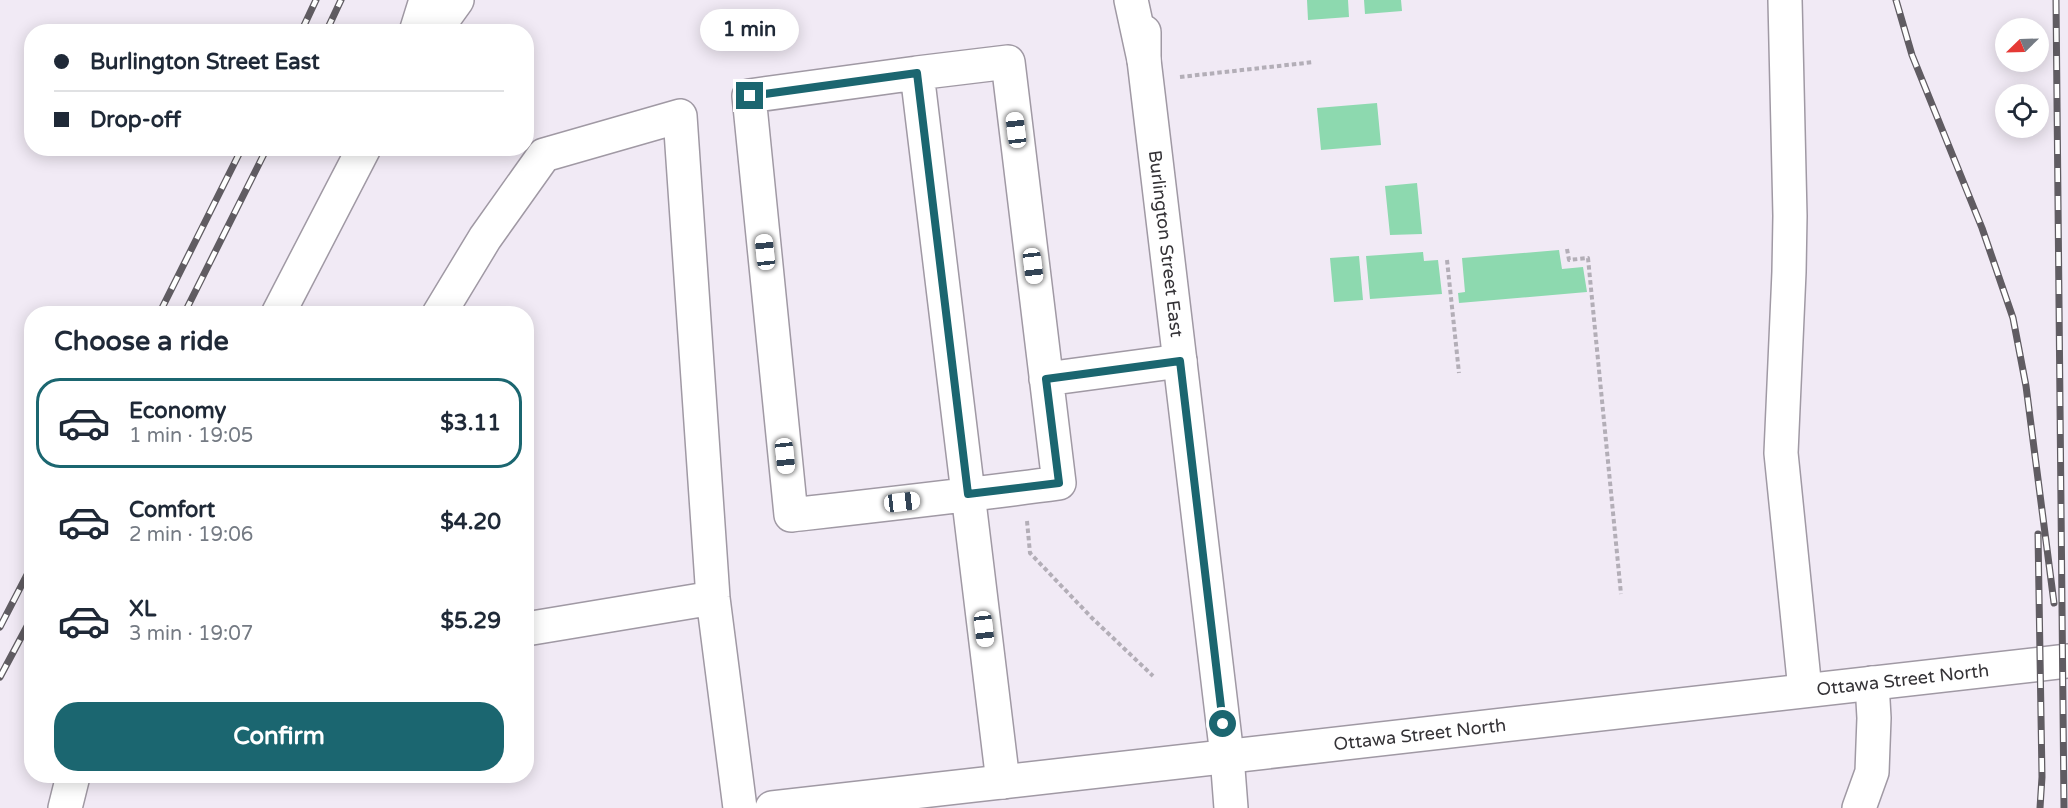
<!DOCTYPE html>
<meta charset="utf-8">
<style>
body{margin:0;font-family:"Varela Round",sans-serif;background:#f6f6f7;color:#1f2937;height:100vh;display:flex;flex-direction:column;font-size:22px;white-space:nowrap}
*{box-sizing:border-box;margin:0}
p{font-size:20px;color:#747a83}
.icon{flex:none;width:33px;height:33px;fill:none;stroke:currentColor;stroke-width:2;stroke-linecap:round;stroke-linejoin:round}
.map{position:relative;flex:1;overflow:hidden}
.details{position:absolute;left:24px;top:306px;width:510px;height:477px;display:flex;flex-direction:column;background:#fff;border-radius:24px;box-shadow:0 3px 15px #0003}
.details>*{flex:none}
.top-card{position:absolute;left:24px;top:24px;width:510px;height:132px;border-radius:24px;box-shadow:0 3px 15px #0003;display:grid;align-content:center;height:132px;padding:0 30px;background:#fff}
.needle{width:39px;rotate:247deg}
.tools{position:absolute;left:1995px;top:18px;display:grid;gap:12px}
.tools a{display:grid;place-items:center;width:54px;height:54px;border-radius:50%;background:#fff;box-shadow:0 3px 15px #0003;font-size:30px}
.end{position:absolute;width:27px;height:27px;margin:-14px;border:8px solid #1b6670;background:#fff;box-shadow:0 0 0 3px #fff}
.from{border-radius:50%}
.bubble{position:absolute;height:42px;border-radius:21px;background:#fff;box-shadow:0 3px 15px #0003;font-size:20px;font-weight:800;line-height:42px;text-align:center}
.car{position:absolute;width:18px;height:36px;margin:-18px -9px;border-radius:8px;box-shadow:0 0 4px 2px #0007;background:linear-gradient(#fff 24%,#345 0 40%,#fff 0 76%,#345 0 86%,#fff 0)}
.top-card b{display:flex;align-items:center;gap:21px;height:57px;font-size:22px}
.top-card b+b{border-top:2px solid #e0e1e3}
.top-card i{width:15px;height:15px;background:#1f2937}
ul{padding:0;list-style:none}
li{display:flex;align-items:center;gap:18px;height:90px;margin:0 12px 9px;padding:0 18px;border:3px solid transparent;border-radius:24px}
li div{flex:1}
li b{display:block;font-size:22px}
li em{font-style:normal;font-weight:800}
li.active{border-color:#1b6670}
li>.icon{width:54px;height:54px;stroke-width:1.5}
h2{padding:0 30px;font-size:27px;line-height:72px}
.action{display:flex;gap:12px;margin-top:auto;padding:12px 30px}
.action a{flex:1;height:69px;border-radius:24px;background:#1b6670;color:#fff;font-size:24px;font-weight:800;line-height:69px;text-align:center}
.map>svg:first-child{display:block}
.green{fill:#8dd9af}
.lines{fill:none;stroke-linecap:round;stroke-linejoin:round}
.minor-casing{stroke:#a099a4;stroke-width:36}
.major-casing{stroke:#a099a4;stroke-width:36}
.highway-casing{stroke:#a099a4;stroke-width:36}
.path{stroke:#b3aeb7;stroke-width:4;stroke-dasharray:4.5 3;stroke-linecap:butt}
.minor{stroke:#fff;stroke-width:33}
.major{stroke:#fff;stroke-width:33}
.highway{stroke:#fff;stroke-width:33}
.rail-casing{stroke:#605c62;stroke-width:7}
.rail{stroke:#fff;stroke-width:4.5;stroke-dasharray:14;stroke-linecap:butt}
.route{stroke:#1b6670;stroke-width:8}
.labels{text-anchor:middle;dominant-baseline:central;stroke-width:5;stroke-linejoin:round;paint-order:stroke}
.street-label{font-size:18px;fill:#343236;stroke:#fff}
</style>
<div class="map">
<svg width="2068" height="808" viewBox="0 0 2068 808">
<rect width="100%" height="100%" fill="#f1eaf5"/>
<!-- green -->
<path class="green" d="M1307,0H1348L1349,17L1308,20Z
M1364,0H1401L1402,11L1365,14Z
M1377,103L1381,145L1321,150L1317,108Z
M1417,183L1422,234L1390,235L1385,186Z
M1559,250L1562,269L1583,267L1587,292L1459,303L1458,293L1465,292L1462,258Z
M1423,252L1424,261L1438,260L1442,294L1370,299L1366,256Z
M1359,256L1363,300L1334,302L1330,258Z"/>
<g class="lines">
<!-- minor casing -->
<g class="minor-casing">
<path id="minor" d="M1785,0L1790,216L1789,272L1781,453L1805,690
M917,73L749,96L791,515C880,505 970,495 1059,483L1008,62L917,73C946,309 974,546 1003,782
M439,314L485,238L544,155L680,116L713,598L740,808
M1046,379L1180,361
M526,629L713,598
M1859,808L1872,772L1874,718L1872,683"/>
</g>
<!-- major casing -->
<g class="major-casing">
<g id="major">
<path d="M416,32L426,0"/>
<path d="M434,32L457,0"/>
<path id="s1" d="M1144,32V60L1227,756L1231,808"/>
<path d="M278,314L364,148"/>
<path d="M65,808L73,776"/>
<path id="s2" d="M772,808L2068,661"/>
</g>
</g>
<!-- highway casing -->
<g class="highway-casing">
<path id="highway" d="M1131,0L1144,60"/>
</g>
<!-- path -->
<path class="path" d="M1180,77L1314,62
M1567,249L1569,260L1588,258L1621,594
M1447,260L1459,373
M1027,521L1030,553L1092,618L1153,676"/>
<!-- minor -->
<use href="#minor" class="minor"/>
<!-- major -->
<use href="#major" class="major"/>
<!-- highway -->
<use href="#highway" class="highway"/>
<!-- rail casing -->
<g class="rail-casing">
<path id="rail" d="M1896,0L1912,55L1982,228L2013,318L2026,386L2054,603
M2056,0L2064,808
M301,32L316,0
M326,32L341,0
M159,314L242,148
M184,314L267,148
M2038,534L2042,777L2040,808
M0,627L32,565
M0,677L32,617"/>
</g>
<!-- rail -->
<use href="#rail" class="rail"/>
</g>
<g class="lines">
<!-- route -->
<path class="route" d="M750,96L917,73L968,494L1059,483L1046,379L1180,361L1223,724"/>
</g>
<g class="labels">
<!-- street labels -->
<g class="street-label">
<text stroke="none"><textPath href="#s1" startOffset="213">Burlington Street East</textPath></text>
<text stroke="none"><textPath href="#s2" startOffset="1138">Ottawa Street North</textPath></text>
<text stroke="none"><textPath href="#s2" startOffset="652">Ottawa Street North</textPath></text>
</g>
</g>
</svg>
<div class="tools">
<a><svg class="needle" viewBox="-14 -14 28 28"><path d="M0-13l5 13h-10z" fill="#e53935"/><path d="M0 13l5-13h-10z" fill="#747a83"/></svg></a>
<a><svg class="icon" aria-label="locate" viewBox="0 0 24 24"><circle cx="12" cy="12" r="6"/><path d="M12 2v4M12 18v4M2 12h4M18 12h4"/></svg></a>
</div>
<i class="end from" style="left:1223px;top:724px"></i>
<i class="end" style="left:750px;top:96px"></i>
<div class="bubble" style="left:700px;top:9px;width:99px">1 min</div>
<i class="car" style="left:1016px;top:130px;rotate:353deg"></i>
<i class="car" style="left:765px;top:252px;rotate:354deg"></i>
<i class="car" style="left:1033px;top:266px;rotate:173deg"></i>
<i class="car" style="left:785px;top:456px;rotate:174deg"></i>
<i class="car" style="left:902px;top:502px;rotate:83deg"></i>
<i class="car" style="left:984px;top:629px;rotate:173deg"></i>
<div class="top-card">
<b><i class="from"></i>Burlington Street East</b>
<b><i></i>Drop-off</b>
</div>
<section class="details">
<h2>Choose a ride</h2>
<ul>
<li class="active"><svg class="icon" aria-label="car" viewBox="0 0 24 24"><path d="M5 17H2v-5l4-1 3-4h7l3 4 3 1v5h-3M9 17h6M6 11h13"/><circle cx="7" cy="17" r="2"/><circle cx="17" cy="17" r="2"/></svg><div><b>Economy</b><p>1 min · 19:05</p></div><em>$3.11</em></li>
<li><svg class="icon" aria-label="car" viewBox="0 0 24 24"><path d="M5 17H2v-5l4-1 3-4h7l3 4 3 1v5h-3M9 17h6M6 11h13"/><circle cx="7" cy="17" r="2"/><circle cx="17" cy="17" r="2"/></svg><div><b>Comfort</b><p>2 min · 19:06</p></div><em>$4.20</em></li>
<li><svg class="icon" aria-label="car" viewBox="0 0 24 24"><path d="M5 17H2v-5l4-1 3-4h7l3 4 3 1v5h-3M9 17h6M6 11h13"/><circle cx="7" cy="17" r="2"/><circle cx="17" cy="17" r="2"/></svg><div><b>XL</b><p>3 min · 19:07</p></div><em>$5.29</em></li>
</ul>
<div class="action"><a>Confirm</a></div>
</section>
</div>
